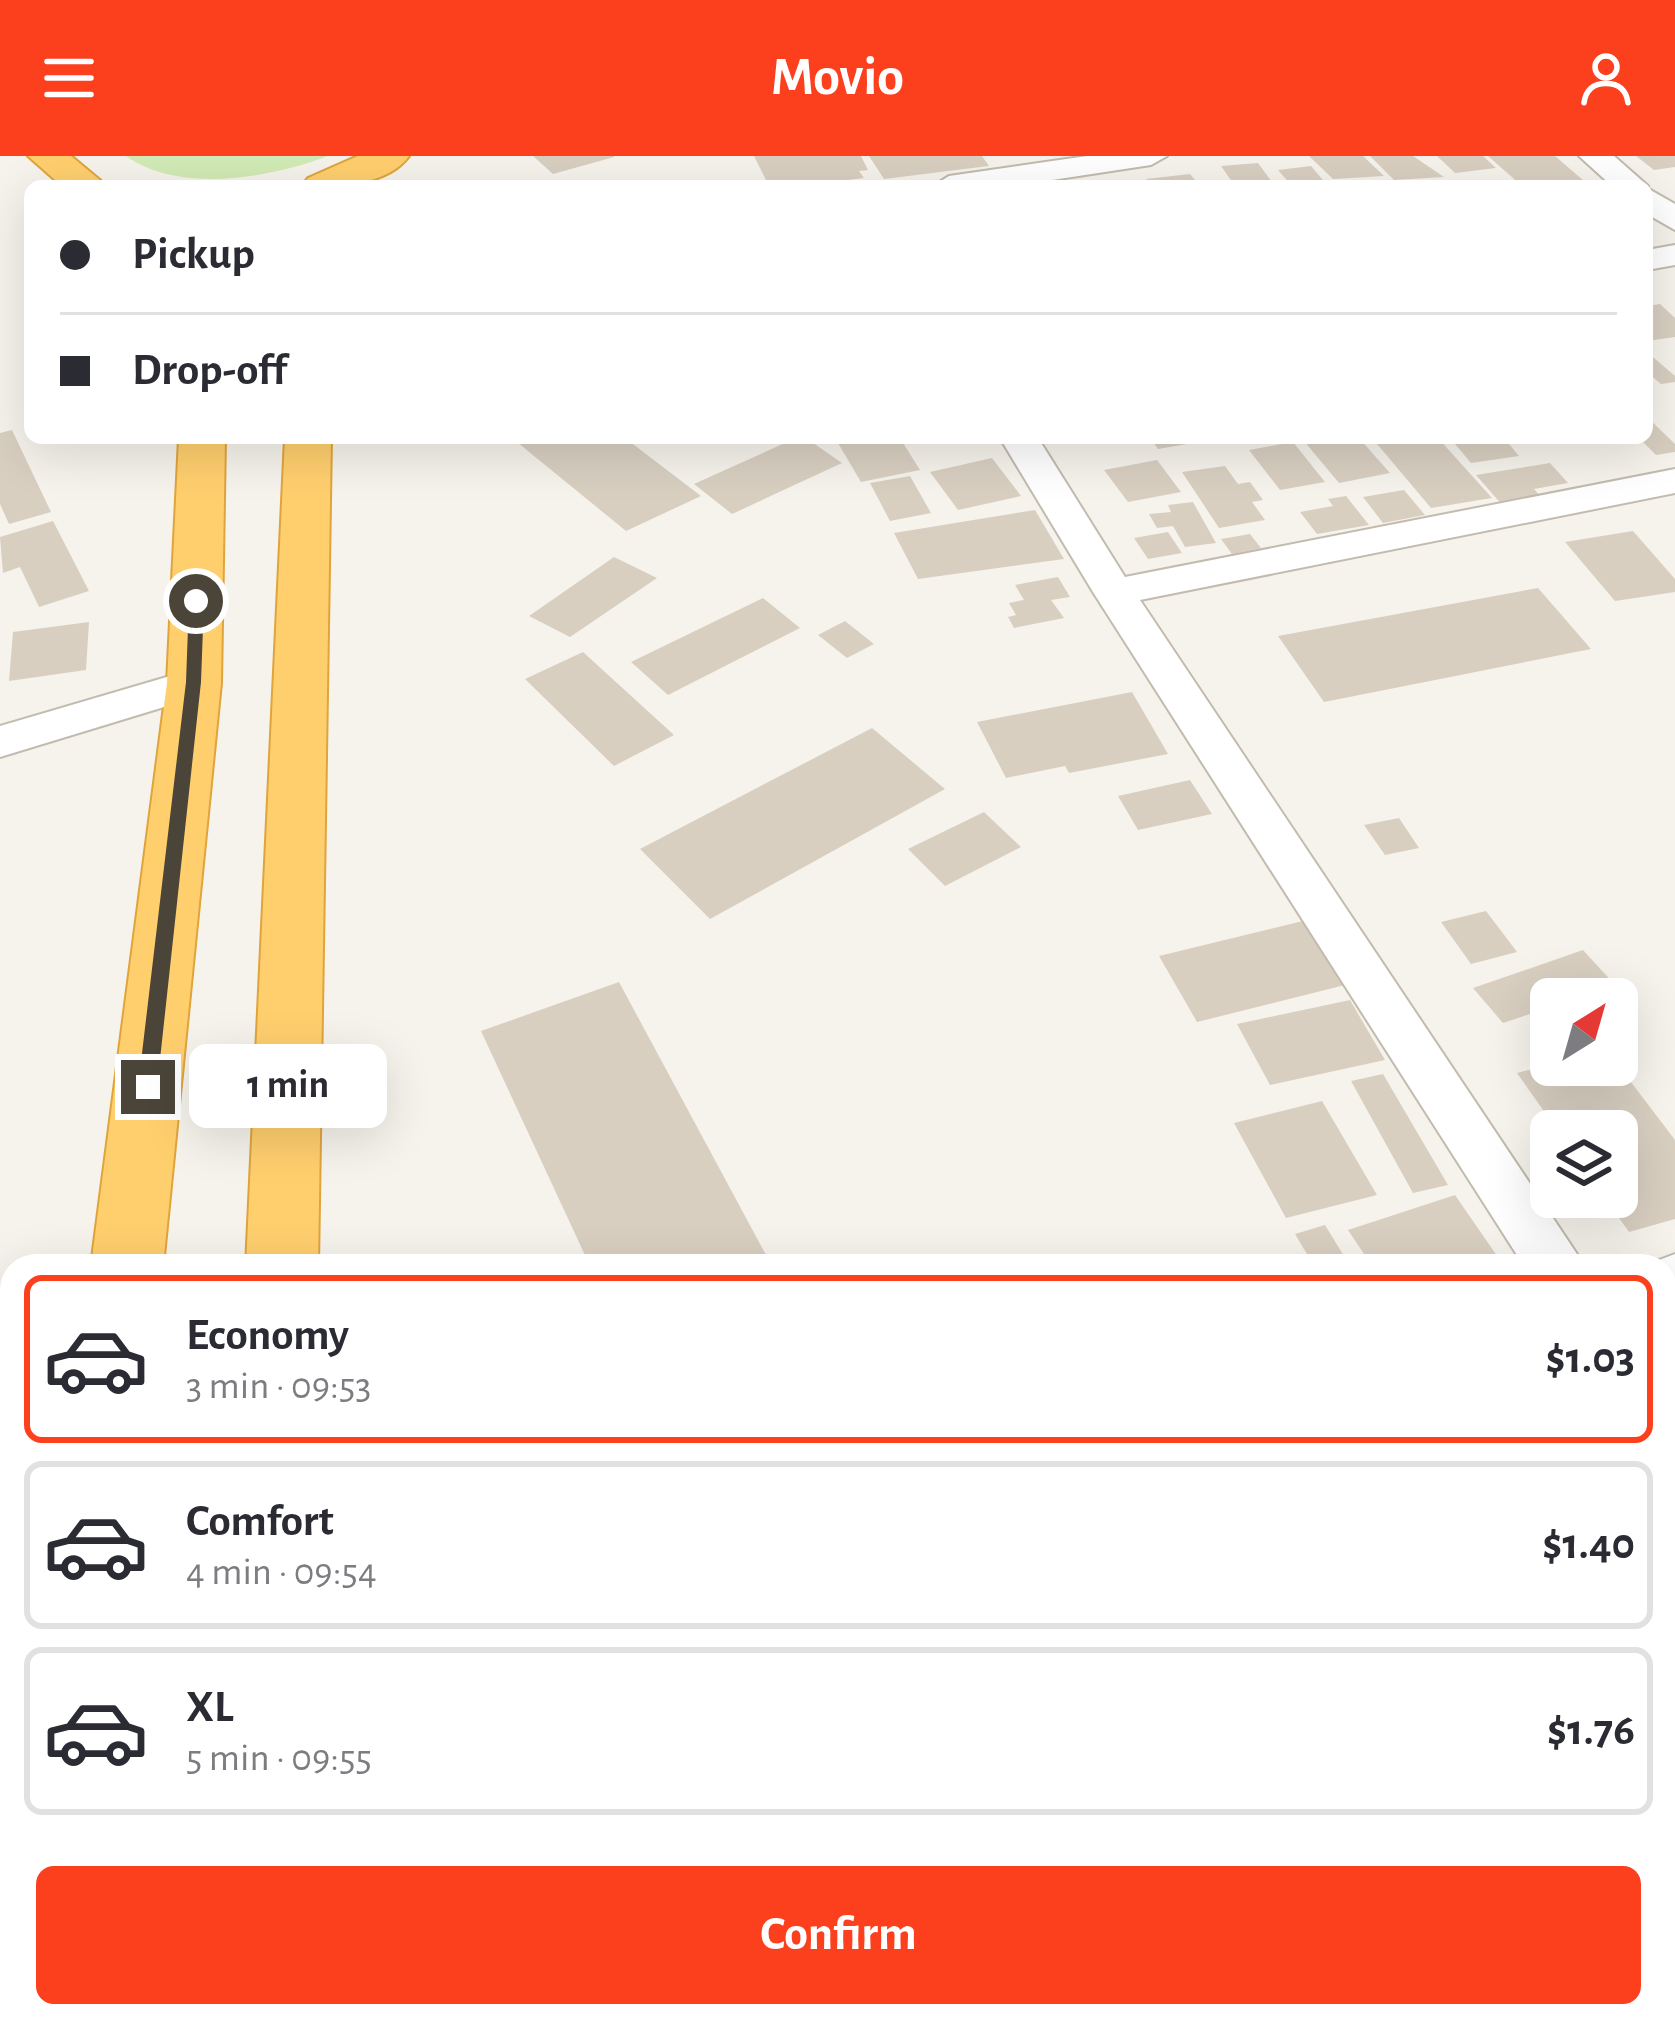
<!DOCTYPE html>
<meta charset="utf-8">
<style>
body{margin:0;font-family:"Alegreya Sans",sans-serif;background:#f2f2f3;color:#2b2b33;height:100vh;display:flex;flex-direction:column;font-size:45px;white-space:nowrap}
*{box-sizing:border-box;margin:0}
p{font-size:39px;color:#7c7c81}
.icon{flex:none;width:66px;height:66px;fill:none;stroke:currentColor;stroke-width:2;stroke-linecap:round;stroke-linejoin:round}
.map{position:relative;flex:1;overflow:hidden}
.panel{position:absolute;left:0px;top:1098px;width:1677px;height:774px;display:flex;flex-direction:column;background:#fff;border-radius:36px 36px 0 0;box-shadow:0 12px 48px #0002}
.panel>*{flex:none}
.top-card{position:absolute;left:24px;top:24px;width:1629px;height:264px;border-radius:18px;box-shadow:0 12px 48px #0002;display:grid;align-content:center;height:264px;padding:0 36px;background:#fff}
.needle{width:78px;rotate:37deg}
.controls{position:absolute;left:1530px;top:822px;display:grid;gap:24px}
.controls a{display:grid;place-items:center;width:108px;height:108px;border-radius:18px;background:#fff;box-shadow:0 12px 48px #0002;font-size:60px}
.end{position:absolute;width:54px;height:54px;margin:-27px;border:15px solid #4b4439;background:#fff;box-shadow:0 0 0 6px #fff}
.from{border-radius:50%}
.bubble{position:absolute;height:84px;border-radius:18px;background:#fff;box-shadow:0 12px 48px #0002;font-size:39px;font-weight:700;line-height:84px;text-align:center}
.top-card b{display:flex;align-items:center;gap:42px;height:114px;font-size:45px}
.top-card b+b{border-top:3px solid #e1e1e2}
.top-card i{width:30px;height:30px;background:#2b2b33}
ul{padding:21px 0 0;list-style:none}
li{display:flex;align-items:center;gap:36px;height:168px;margin:0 24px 18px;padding:0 12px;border:6px solid #e1e1e2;border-radius:18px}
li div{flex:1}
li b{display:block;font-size:45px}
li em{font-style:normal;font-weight:700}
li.active{border-color:#fc3f1d}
li>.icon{width:108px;height:108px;stroke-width:1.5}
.cta{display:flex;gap:24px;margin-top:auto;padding:24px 36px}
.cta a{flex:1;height:138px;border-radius:18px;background:#fc3f1d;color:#fff;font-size:48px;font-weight:700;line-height:138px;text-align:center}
header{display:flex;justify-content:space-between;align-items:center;height:156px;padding:0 36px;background:#fc3f1d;color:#fff;font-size:54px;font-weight:700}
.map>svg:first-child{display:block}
.green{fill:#d2eab5}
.building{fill:#d8cfc1}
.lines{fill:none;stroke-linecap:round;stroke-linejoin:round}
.street-casing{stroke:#c2bbae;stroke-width:4}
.highway-casing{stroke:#e0a43c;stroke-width:4}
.street{fill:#fff;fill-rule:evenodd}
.highway{fill:#ffcf6e;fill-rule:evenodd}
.route{fill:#4b4439}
</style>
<header><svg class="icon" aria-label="menu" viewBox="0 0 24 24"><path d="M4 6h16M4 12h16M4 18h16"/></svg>Movio<svg class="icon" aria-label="person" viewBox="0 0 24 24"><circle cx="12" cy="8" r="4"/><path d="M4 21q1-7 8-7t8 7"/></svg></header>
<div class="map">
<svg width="1675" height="1872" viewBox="0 0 1675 1872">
<rect width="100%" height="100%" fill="#f6f3ec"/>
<!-- green -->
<path class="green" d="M126,0H328C269,22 180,38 126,0Z"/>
<!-- building -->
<path class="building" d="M533,0H614V1L553,18Z
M754,0H861L868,14L859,15L864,22L831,26L833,30H769Z
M869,0H982L989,10L884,23Z
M1309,0H1363L1384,20L1333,23Z
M1370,0H1413L1444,21L1394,24Z
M1437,0H1483L1496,12L1455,17Z
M1488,0H1555L1584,25L1522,30Z
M1636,0H1675V11L1654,14Z
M1258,7L1275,30H1235L1221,10Z
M1311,10L1328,30H1292L1278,14Z
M1190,18L1200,30H1151L1146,23Z
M1660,148L1675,162V181L1647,185V150Z
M1647,196L1675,220V226L1661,228L1647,216Z
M1647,261L1675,288V296L1656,299L1639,282H1647Z
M12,274L51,356L9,368L0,348V277Z
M512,282H625L701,340L626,375Z
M796,282H806L842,307L732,358L694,328Z
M835,282H900L920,314L861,326Z
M1150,282H1210V284L1158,293Z
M1321,282H1359L1390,317L1339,327L1304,285Z
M1372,282H1438L1492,342L1431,352Z
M1450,282H1504L1519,300L1471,307Z
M1293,286L1325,326L1280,334L1249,294Z
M992,302L1021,340L958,354L930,316Z
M1157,304L1181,336L1128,346L1104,314Z
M1550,307L1568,327L1534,333L1543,343L1503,350L1476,319Z
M1225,310L1238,328L1250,326L1263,344L1252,346L1265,364L1219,372L1182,316Z
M910,320L931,357L890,365L870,327Z
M1404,334L1425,359L1383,367L1363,341Z
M1346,340L1369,369L1317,378L1300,356L1333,350L1328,343Z
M1193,346L1216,387L1185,391L1173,370L1157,372L1149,358L1171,356L1168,349Z
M1035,354L1064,403L918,423L894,377Z
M53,365L89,435L39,451L20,411L3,417L0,381Z
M1633,375L1675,423V436L1615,445L1565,386Z
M1168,376L1182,397L1148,403L1134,382Z
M1250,378L1261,392L1232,398L1221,383Z
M614,401L657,422L570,481L529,460Z
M1058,421L1070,441L1051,444L1064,462L1014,472L1008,461L1016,459L1009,447L1024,444L1015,429Z
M1538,432L1591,493L1324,546L1278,480Z
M763,442L800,472L668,539L631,506Z
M845,465L874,488L847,502L818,479Z
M89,466L86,514L9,525L13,476Z
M583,496L674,579L614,610L525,523Z
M1132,536L1168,598L1069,617L1065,610L1006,622L977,566Z
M872,572L945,633L710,763L640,693Z
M1190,624L1212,658L1138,674L1118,640Z
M984,656L1021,691L945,730L908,693Z
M1399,662L1419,692L1385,699L1364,669Z
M1486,755L1517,796L1471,808L1441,766Z
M1307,764L1349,828L1197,866L1159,800Z
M1583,794L1615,829L1573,843H1551V851L1503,867L1473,832Z
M619,826L772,1110H590L481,875Z
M1350,844L1385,904L1270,929L1237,868Z
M1551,908L1618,909L1675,984V1063L1629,1076L1604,1041H1617V975H1558L1517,917Z
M1383,918L1448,1029L1413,1037L1351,925Z
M1322,945L1377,1039L1286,1062L1234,967Z
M1455,1039L1504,1110H1372L1348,1074Z
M1325,1069L1350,1110H1314L1295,1078Z
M1675,1443V1551L1665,1554V1446Z
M1675,1572V1730L1665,1711V1575Z
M1665,1776L1675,1793V1855L1665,1860Z
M1271,1860H1480L1488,1872H1277Z
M1588,1860H1664L1638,1872H1595Z"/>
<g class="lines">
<!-- street casing -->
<g class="street-casing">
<path id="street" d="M1087,0H1167L1151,9L1013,30H933L949,20Z
M1579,0H1614L1648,30H1612Z
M1647,32L1675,48V74L1647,58Z
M1675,89V109L1647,114V94Z
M1000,282H1038L1125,421L1675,313V337L1140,444L1585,1110H1524L1093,436Z
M194,513L210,517L216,527L210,537L0,601V570Z
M1675,1098V1148L1665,1151V1110H1643Z
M1665,1248L1675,1252V1321L1665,1317Z
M12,1621V1693L0,1695V1623Z
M1087,1860H1165L1170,1872H1092Z"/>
</g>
<!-- highway casing -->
<g class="highway-casing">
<path id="highway" d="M28,0H71L107,30H62Z
M358,0H409C386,31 337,30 302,30L308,22Z
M179,282H225L221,527L163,1110H91L167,527Z
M285,282H331L318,1110H246Z
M12,1824V1860H85L84,1872H0V1839L5,1827Z
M211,1860H305V1872H211Z"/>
</g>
<!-- street -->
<use href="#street" class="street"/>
<!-- highway -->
<use href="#highway" class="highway"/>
</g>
<!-- route -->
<path class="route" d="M196,440L204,445L201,526L157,931L148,938L138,931L186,526L189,445Z"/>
</svg>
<div class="controls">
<a><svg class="needle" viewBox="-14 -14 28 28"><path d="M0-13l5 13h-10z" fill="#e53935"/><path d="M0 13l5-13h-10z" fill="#7c7c81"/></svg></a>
<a><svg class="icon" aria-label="layers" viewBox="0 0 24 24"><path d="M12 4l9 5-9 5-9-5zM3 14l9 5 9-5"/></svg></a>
</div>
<i class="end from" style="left:196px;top:445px"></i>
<i class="end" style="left:148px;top:931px"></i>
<div class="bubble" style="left:189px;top:888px;width:198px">1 min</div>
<div class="top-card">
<b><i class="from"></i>Pickup</b>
<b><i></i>Drop-off</b>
</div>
<section class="panel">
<ul>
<li class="active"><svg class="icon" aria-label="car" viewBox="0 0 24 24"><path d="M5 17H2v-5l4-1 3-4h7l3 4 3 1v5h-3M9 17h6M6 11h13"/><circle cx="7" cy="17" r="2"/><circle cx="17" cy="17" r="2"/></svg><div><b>Economy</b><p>3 min · 09:53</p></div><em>$1.03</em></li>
<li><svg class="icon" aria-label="car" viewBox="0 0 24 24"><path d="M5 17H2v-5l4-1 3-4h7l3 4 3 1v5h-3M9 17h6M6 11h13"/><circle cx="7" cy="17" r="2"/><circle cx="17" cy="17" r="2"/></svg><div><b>Comfort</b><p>4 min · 09:54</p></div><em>$1.40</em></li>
<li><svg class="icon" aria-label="car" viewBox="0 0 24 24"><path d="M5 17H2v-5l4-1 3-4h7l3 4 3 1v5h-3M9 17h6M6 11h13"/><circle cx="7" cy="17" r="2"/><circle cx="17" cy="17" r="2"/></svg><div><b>XL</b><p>5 min · 09:55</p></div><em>$1.76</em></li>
</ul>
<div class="cta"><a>Confirm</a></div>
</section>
</div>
